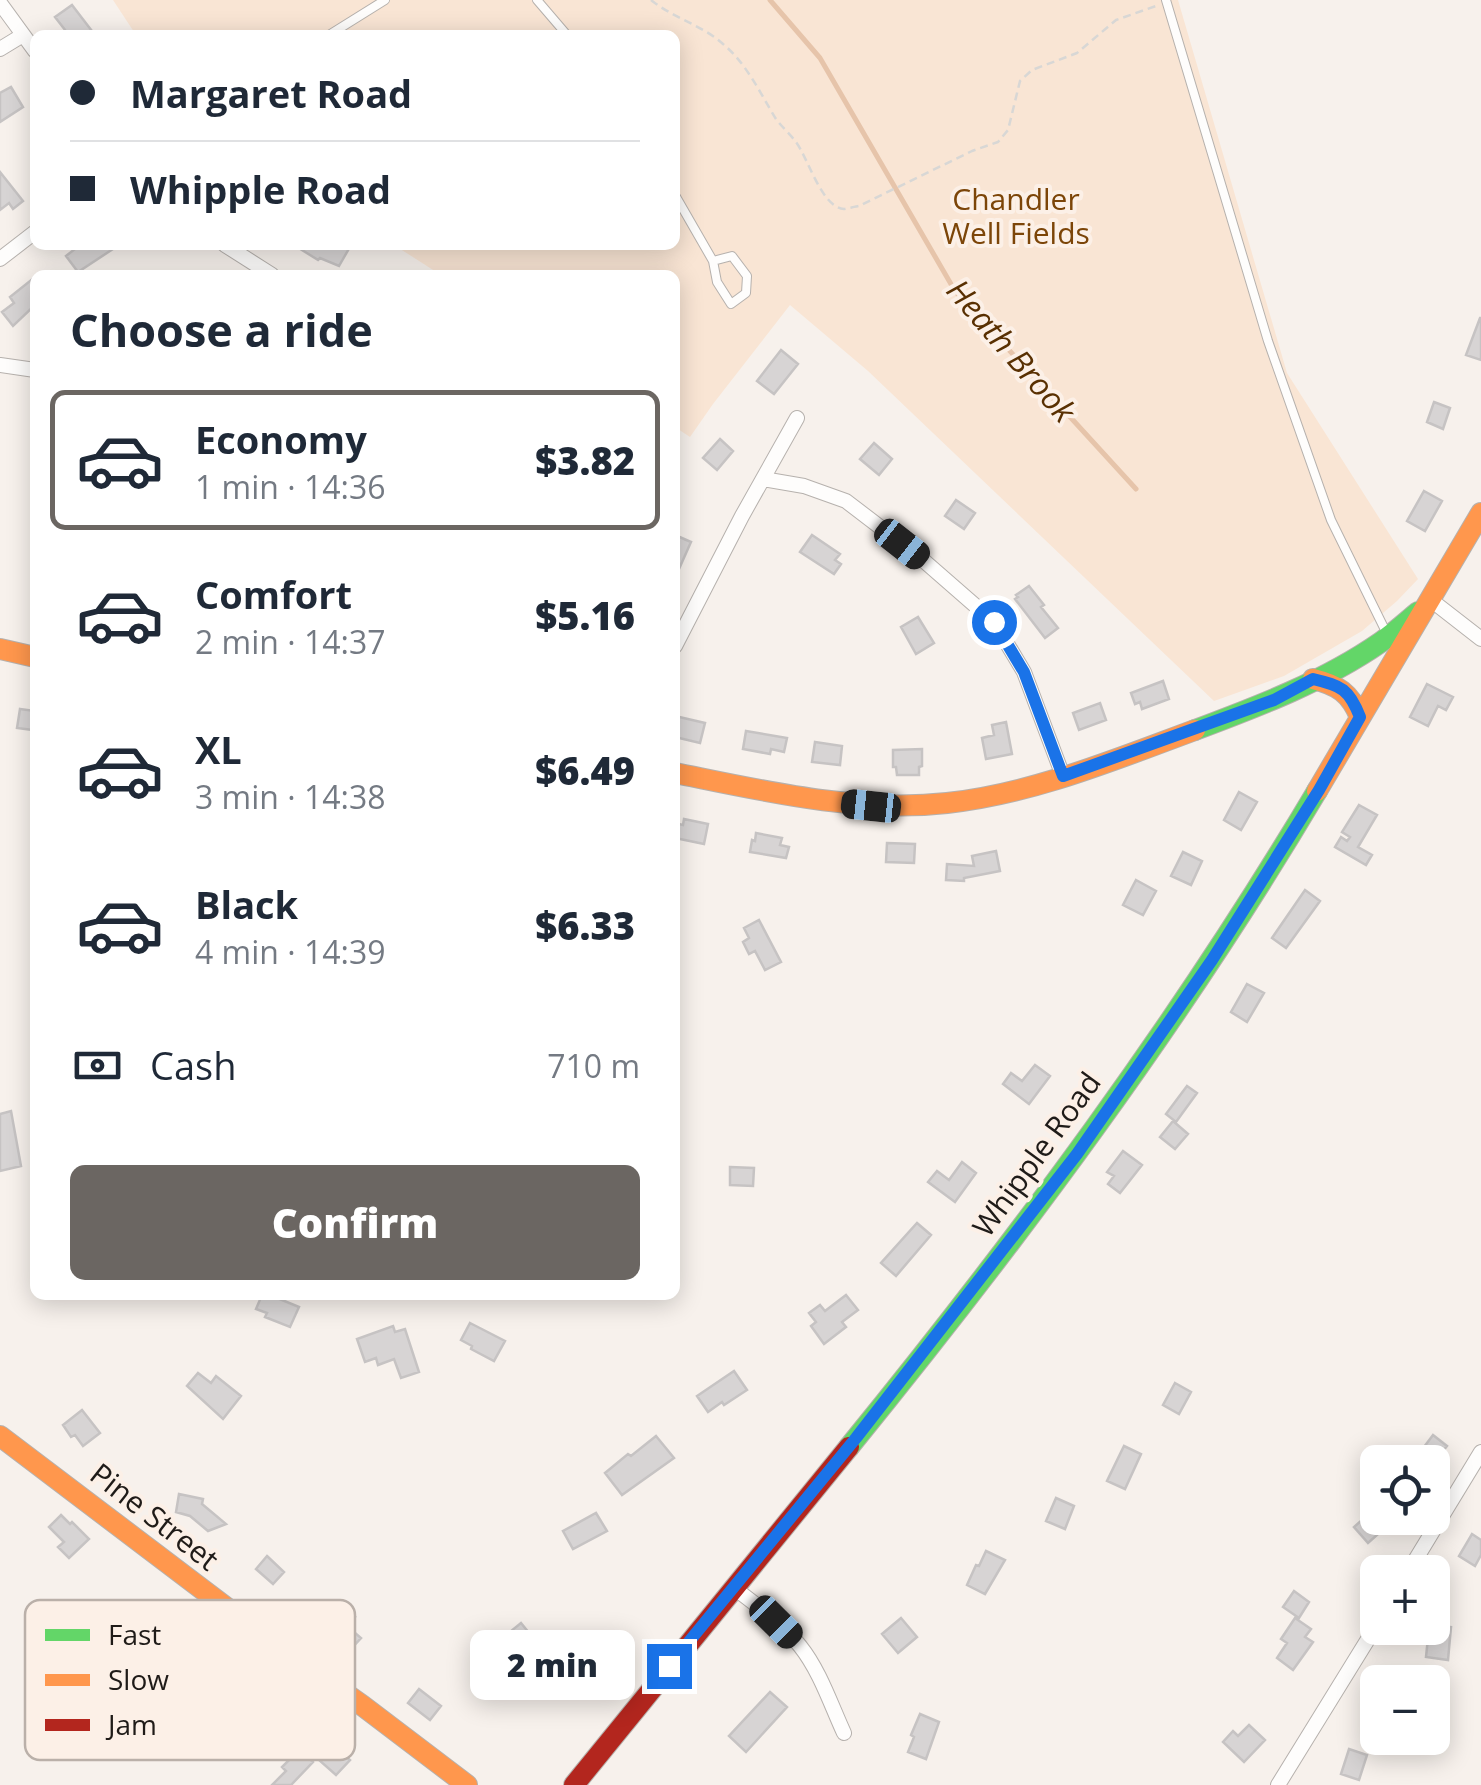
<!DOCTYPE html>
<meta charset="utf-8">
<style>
body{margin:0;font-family:"Open Sans",sans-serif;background:#f6f6f7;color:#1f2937;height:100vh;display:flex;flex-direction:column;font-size:38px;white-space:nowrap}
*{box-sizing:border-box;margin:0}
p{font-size:32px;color:#747a83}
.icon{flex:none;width:55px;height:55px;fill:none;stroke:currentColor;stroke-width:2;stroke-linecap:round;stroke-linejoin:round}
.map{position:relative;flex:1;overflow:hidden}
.panel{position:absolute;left:30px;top:270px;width:650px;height:1030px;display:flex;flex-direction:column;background:#fff;border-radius:15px;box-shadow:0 5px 25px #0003}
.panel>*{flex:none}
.hud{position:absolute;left:30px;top:30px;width:650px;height:220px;border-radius:15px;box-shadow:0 5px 25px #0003;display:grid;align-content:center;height:220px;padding:0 40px;background:#fff}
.buttons{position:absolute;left:1360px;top:1445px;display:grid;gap:20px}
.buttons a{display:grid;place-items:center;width:90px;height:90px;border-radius:15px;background:#fff;box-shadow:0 5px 25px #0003;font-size:50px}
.end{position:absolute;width:45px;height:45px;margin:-22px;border:12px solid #1a73e8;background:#fff;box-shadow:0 0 0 5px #fff}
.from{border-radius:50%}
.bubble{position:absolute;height:70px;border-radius:15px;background:#fff;box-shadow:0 5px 25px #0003;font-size:32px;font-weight:800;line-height:70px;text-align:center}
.car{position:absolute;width:30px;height:60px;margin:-30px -15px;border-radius:12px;box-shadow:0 0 8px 2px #0007;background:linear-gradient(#222 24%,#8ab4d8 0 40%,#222 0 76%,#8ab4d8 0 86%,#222 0)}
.hud b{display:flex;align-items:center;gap:35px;height:95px;font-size:38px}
.hud b+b{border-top:2px solid #e0e1e3}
.hud i{width:25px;height:25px;background:#1f2937}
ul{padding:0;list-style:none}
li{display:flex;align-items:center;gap:30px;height:140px;margin:0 20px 15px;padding:0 20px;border:5px solid transparent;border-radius:15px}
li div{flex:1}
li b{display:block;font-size:38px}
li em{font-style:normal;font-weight:800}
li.on{border-color:#6b6662}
li>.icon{width:90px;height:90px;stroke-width:1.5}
h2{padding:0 40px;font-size:45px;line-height:120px}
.pay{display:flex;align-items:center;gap:25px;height:110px;padding:0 40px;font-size:38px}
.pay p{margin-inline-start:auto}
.primary-button{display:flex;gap:20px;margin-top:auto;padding:20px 40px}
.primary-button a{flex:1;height:115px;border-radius:15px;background:#6b6662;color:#fff;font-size:40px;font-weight:800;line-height:115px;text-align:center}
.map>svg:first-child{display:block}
.green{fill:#f9e5d4}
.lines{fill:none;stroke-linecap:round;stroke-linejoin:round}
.stream{stroke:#e6c4aa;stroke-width:5}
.building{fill:#d7d4d4;stroke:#c6c3c3;stroke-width:2.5}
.lane-casing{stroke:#b6b1ad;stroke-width:10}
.street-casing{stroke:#b6b1ad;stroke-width:16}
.fast-casing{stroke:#b6b1ad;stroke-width:22}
.slow-casing{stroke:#b6b1ad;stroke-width:22}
.jam-casing{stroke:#b6b1ad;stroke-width:22}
.path{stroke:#d8d7d5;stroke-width:2.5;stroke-dasharray:8 5;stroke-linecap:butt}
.lane{stroke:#fefdfc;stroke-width:8}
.street{stroke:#fefdfc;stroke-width:14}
.fast{stroke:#63d668;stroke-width:20}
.slow{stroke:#ff974d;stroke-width:20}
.jam{stroke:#b3261e;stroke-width:20}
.route{stroke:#1a73e8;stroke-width:12}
.labels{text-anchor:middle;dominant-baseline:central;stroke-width:8;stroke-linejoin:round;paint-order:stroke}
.park-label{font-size:30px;fill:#7c4508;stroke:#fcf0e7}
.street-label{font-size:30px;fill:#1f1b18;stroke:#fcf0e7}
.water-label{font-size:32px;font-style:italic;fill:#593002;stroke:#fcf0e7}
.key{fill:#fcf0e7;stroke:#bab0a9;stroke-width:2.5}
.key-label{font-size:28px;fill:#1f1b18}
</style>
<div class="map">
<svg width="1481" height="1785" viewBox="0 0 1481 1785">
<rect width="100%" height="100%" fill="#f7f1ec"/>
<!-- green -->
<path class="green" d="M113,0H1178L1287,373L1418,579L1397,601L1362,631L1284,676L1214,701L868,371L790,305L713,404L690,437L675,427V275H441L394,245H675V35H136Z"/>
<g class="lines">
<!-- stream -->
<path class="stream" d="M770,0L820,58L955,291L1136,489"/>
</g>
<!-- building -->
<path class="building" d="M72,5L95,35H69L55,17Z
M11,87L23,107L0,122V93Z
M0,172L23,201L13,209L9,203L0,210Z
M80,245H119L78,272L66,256Z
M294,245H351L339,266L320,258L318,260Z
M35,277V305L13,326L2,312L14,303L10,297Z
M1480,318H1481V360L1466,355Z
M781,350L798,364L774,394L757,381Z
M1434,402L1450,408L1443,429L1427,422Z
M720,439L733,451L717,470L703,458Z
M874,443L892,459L879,475L860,459Z
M1424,491L1442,501L1425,531L1407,521Z
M956,500L975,513L964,529L945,516Z
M675,535L691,542L675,578Z
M812,535L840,554L835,560L841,564L834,574L800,552Z
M1029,586L1044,605L1041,607L1058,628L1045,638L1015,599L1018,597L1016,595Z
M918,617L934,643L916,654L901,627Z
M1163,681L1169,699L1142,709L1140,702L1135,704L1131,693Z
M1427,684L1453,697L1446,710L1438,706L1428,726L1410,717Z
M1100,703L1106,720L1079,730L1073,713Z
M20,709L35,711L33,730L17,728Z
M675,716L705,723L700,743L675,737Z
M1006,722L1012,754L986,759L982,738L994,735L992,725Z
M746,731L787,738L784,752L771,749L770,754L743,749Z
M815,742L842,746L840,765L812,762Z
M922,749V766L919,767V775H897L896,767H893V750Z
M1239,792L1257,802L1241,830L1224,820Z
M1359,805L1377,815L1358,847L1372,855L1366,865L1335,847L1341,837L1347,841L1350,837L1342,832Z
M684,819L708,824L704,844L675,838V823L683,825Z
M756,833L782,838L780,845L789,847L786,858L750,852L752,840L755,841Z
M887,843L915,844L914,863L886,862Z
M996,851L1000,871L964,878V881L946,880L947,864L974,866L972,856Z
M1183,852L1202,861L1191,885L1171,876Z
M1136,880L1156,891L1143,915L1123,905Z
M1305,890L1320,901L1286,948L1272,938Z
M759,920L781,962L765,970L755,951L749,954L743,942L749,938L744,928Z
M1247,984L1264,993L1247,1022L1231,1012Z
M1035,1065L1050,1076L1029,1104L1003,1084L1011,1073L1022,1081Z
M1187,1086L1197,1093L1176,1122L1166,1114Z
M11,1111L21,1166L0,1171V1114Z
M1173,1121L1188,1134L1175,1149L1160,1137Z
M1123,1151L1142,1165L1120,1193L1108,1184L1114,1176L1107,1172Z
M962,1162L976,1173L955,1202L928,1182L937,1171L949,1180Z
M730,1167L754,1168L753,1186L730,1185Z
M917,1223L931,1235L896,1276L881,1263Z
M262,1295H270L299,1307L290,1327L265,1317L267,1313L256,1309Z
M846,1295L858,1310L842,1322L846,1327L824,1344L811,1326L816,1322L809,1313L820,1305L825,1311Z
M470,1323L505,1341L494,1361L471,1349L472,1346L461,1340Z
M393,1326L395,1332L405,1329L419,1372L401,1378L394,1359L378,1365L376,1358L365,1362L357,1339Z
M734,1371L747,1390L724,1405L722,1402L708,1412L697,1396Z
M198,1373L211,1383L216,1376L241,1396L223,1419L187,1386Z
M1175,1383L1191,1392L1179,1414L1163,1405Z
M82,1410L100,1433L83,1446L75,1435L71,1437L63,1425Z
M1433,1435L1447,1446L1432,1465V1462H1427L1418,1455Z
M656,1436L674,1458L622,1495L605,1473L628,1454L631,1456Z
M1124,1446L1141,1454L1125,1489L1107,1481Z
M179,1494L203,1499L202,1504L226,1524L208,1531L190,1516L176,1512Z
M1056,1498L1074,1506L1065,1529L1046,1521Z
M1378,1506V1518L1386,1527L1368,1543L1354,1527Z
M596,1513L607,1531L573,1549L563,1531Z
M61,1515L70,1524L72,1522L89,1539L69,1558L58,1547L64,1542L49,1527Z
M1472,1534L1481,1540V1555L1475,1566L1459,1556Z
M986,1551L1005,1560L985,1594L967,1585L976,1565L979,1566Z
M267,1556L284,1572L273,1584L256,1569Z
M1294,1591L1309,1602L1299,1618L1283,1607Z
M341,1606L355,1617L347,1626L361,1638L349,1651L330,1634L337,1627L329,1619Z
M901,1618L917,1637L898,1653L882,1634Z
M1295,1618L1311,1629L1305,1637L1313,1642L1293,1670L1277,1658L1287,1643L1281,1639Z
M521,1623L534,1639L507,1660L495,1644Z
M1432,1625L1451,1627L1448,1660L1426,1657L1429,1628H1432Z
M419,1689L441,1706L430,1720L408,1703Z
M770,1692L787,1707L746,1752L729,1736Z
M920,1714L939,1722L926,1759L908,1752L914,1737L911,1735Z
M1249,1725L1265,1740L1244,1762L1223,1742L1233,1731L1238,1736Z
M333,1745L350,1760L336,1775L319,1760Z
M300,1749L313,1762L291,1785H272L286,1771L282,1767Z
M1349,1749L1367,1755L1359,1780L1341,1774Z"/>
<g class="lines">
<!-- lane casing -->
<g class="lane-casing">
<path id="lane" d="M537,0L567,35
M1166,0L1268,341L1331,520L1388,636
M329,35L385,0
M675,195L713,261L717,282L731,304L746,293L747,276L732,256L713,261"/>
</g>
<!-- street casing -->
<g class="street-casing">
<path id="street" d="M0,3L35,51
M0,49L23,35
M225,245L272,275
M0,259L35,232
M0,365L35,370
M763,479L804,486L846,501L923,560L994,622L1024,672L1063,776
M1431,600L1481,639
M675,646L742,516L797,418
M1408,1572L1481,1452
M733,1587C756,1605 782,1623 800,1646C820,1671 831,1705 844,1733
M1278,1785L1378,1623"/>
</g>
<!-- fast casing -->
<g class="fast-casing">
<path id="fast" d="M1195,730C1259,706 1325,681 1381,642C1394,633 1406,622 1418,612
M849,1447C1018,1239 1180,1022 1317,791"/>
</g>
<!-- slow casing -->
<g class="slow-casing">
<path id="slow" d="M0,649L35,657
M1313,679C1338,685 1350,693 1360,717
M675,773C764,791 856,813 947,803C1032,794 1116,759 1195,730
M1317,791L1481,513
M0,1436L256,1630L363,1706L467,1785"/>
</g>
<!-- jam casing -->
<g class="jam-casing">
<path id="jam" d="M574,1785L849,1447"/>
</g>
<!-- path -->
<path class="path" d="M651,0C673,18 702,25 723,44C747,64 760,93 776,119C782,127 790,134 796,142C808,158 822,208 844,209C845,209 858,206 859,206L972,151L998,142L1008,130L1020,81L1032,70L1077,53L1116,20L1156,6"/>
<!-- lane -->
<use href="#lane" class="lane"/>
<!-- street -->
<use href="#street" class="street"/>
<!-- fast -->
<use href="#fast" class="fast"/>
<!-- slow -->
<use href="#slow" class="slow"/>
<!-- jam -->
<use href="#jam" class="jam"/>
</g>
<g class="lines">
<!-- route -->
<path class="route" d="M669,1666L856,1438L1077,1154L1212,960L1319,790L1360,717C1349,689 1342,686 1313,679L1274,700L1063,776L1024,672L994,622"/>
</g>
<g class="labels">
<!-- park labels -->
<g class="park-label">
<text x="1016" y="198">Chandler<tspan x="1016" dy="34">Well Fields</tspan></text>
</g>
<!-- street labels -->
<g class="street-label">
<text transform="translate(1036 1154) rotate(-54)">Whipple Road</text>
<text transform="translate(155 1516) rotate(38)">Pine Street</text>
</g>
<!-- water labels -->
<g class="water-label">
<text transform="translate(1012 350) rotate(49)">Heath Brook</text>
</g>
</g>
<!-- legend -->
<rect x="25" y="1600" width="330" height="160" rx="15" class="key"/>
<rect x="45" y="1629" width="45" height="12" fill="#63d668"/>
<rect x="45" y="1674" width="45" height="12" fill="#ff974d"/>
<rect x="45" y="1719" width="45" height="12" fill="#b3261e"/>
<g class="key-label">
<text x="108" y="1645">Fast</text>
<text x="108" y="1690">Slow</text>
<text x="108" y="1735">Jam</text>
</g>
</svg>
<div class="buttons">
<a><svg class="icon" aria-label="locate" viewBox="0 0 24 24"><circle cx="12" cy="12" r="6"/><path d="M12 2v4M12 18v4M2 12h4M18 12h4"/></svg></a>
<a>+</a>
<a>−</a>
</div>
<i class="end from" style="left:994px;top:622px"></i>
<i class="end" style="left:669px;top:1666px"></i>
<div class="bubble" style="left:470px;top:1630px;width:165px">2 min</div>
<i class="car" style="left:902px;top:544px;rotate:128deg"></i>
<i class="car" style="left:871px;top:806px;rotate:276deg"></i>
<i class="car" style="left:776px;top:1622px;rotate:135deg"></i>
<div class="hud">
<b><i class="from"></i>Margaret Road</b>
<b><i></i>Whipple Road</b>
</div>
<section class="panel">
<h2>Choose a ride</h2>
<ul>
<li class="on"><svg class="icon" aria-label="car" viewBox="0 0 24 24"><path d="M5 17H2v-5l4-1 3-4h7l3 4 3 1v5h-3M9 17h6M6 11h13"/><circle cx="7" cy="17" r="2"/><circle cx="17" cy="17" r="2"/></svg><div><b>Economy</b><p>1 min · 14:36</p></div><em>$3.82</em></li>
<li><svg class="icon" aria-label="car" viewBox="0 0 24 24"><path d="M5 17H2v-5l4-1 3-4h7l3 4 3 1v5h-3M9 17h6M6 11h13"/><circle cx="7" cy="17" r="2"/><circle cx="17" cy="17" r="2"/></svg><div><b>Comfort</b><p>2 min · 14:37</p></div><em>$5.16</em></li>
<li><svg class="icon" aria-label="car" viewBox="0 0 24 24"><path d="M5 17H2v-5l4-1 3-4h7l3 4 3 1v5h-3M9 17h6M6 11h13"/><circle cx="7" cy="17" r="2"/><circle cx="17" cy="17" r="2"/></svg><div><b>XL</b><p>3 min · 14:38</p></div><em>$6.49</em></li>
<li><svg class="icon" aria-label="car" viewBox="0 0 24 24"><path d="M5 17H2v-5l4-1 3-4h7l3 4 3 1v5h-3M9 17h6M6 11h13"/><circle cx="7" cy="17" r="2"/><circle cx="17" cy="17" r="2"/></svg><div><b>Black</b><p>4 min · 14:39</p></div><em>$6.33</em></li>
</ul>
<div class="pay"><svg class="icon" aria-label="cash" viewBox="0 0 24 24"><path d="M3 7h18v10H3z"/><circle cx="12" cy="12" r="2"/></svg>Cash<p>710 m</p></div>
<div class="primary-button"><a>Confirm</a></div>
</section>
</div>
